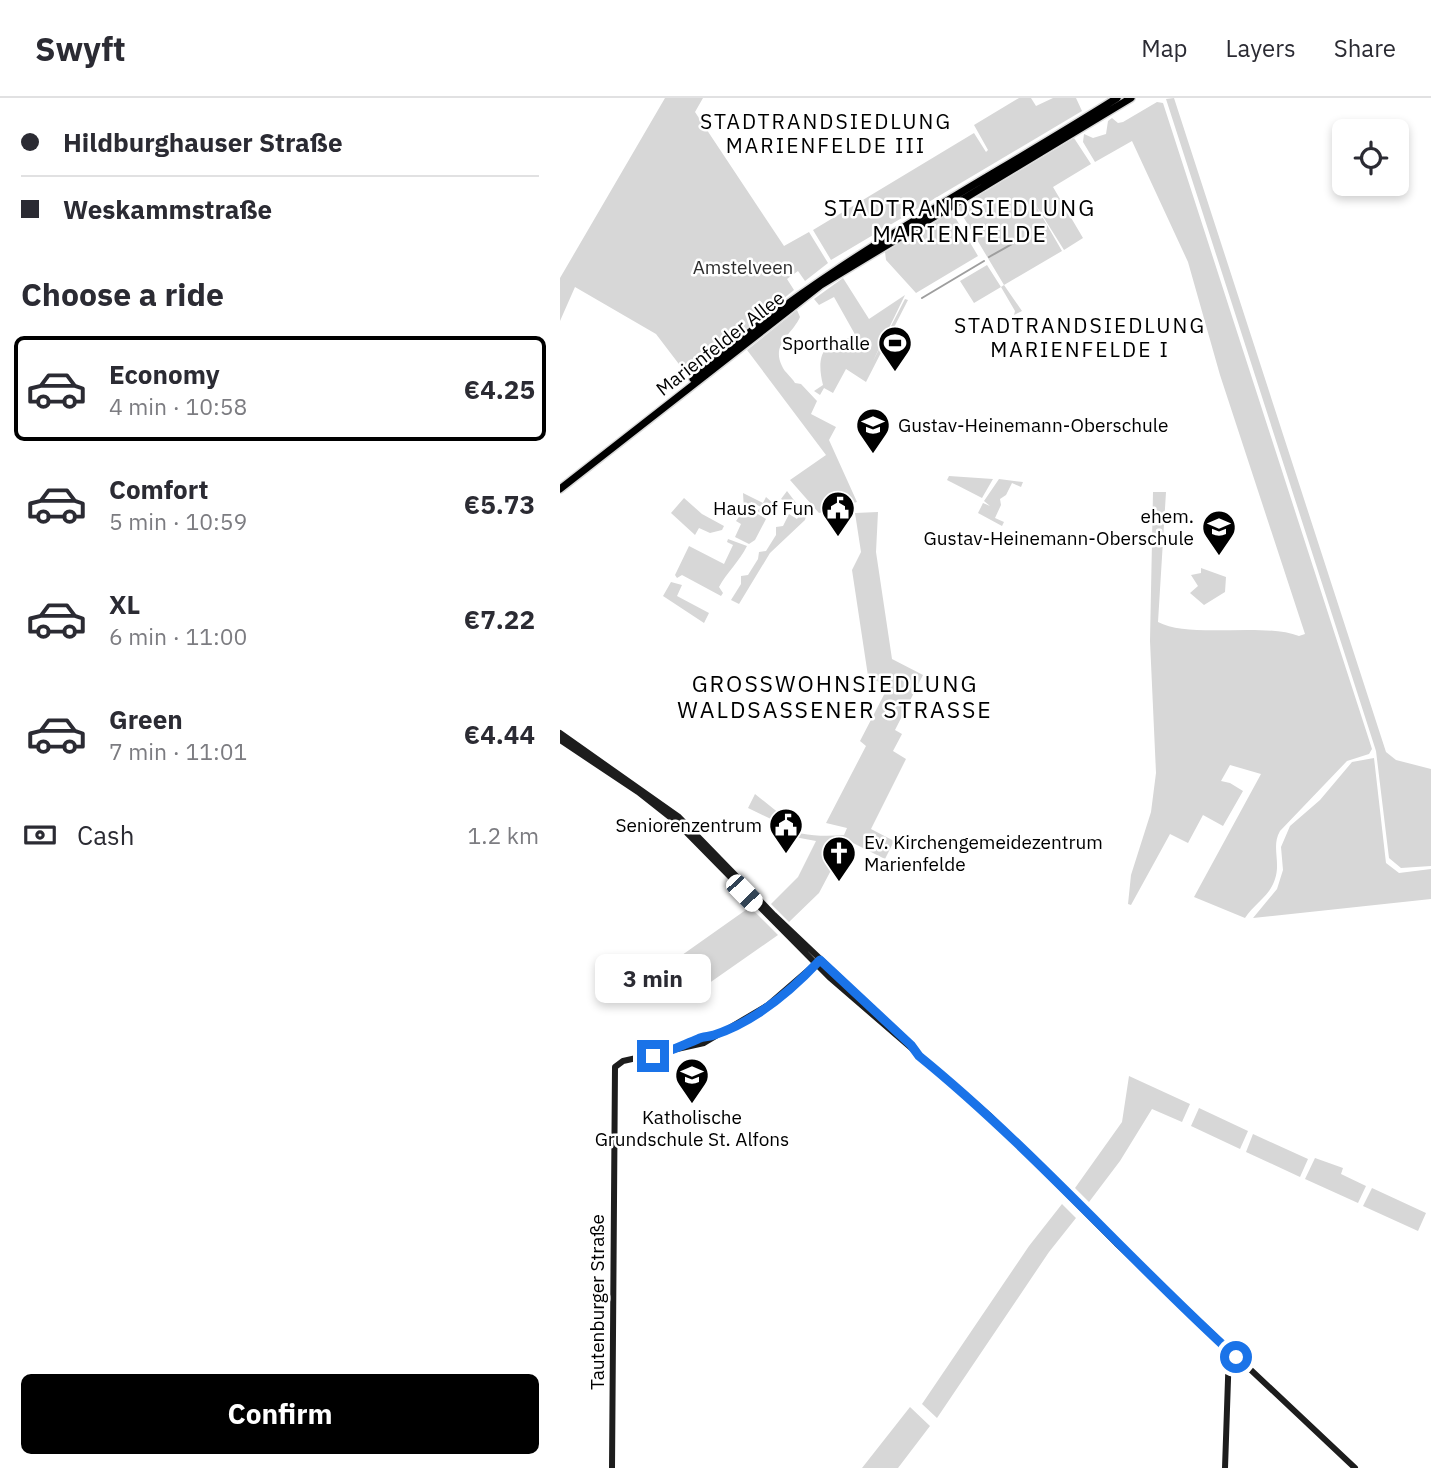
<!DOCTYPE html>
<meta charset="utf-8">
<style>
body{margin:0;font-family:"IBM Plex Sans",sans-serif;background:#f2f2f3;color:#2b2b33;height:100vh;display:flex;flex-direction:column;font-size:26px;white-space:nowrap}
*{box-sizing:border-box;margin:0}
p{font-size:23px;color:#7c7c81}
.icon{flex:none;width:38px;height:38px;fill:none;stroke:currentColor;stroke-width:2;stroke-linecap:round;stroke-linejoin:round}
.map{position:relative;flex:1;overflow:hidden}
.side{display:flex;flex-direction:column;background:#fff;width:560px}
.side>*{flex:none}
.guide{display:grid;align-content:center;height:154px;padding:0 21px;background:#fff}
.fabs{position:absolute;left:772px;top:21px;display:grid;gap:14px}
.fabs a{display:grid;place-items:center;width:77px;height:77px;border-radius:10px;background:#fff;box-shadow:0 4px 10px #0003;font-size:35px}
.end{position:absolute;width:32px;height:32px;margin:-16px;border:9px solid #1a73e8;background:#fff;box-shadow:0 0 0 4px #fff}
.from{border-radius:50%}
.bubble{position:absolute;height:49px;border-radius:10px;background:#fff;box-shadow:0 4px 10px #0003;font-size:23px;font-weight:700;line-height:49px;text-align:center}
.car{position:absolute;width:21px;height:42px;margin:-21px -10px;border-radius:9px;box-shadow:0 0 5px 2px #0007;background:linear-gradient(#fff 24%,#345 0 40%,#fff 0 76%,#345 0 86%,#fff 0)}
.guide b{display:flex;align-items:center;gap:24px;height:66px;font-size:26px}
.guide b+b{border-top:2px solid #e1e1e2}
.guide i{width:18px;height:18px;background:#2b2b33}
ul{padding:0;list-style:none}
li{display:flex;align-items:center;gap:21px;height:105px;margin:0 14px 10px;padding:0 7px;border:4px solid transparent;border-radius:10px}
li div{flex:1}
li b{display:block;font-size:26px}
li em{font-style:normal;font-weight:700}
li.selected{border-color:#000}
li>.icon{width:63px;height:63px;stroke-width:1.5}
h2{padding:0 21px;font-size:32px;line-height:84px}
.pay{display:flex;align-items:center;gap:18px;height:77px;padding:0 21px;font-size:26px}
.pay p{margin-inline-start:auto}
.action{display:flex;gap:14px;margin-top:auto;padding:14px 21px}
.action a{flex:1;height:80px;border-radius:10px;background:#000;color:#fff;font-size:28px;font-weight:700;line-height:80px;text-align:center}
header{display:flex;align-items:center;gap:42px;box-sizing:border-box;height:98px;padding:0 35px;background:#fff;border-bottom:2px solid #e1e1e2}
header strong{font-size:33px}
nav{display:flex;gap:38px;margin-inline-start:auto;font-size:24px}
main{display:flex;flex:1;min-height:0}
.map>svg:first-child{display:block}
.green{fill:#d7d7d7}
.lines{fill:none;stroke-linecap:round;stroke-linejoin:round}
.stream{stroke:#9e9e9e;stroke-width:2}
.primary-casing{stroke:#dbdbdb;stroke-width:10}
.secondary{stroke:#1d1d1d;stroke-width:6}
.primary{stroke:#000;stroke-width:7}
.route{stroke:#1a73e8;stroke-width:9}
.labels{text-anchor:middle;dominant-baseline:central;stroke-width:5;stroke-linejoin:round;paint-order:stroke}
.park-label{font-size:19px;fill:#2e2e2e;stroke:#fff}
.street-label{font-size:19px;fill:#000;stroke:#fff}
.poi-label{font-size:19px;fill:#000;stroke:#fff;text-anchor:end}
.neighbourhood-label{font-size:21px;letter-spacing:2px;fill:#000;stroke:#fff}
.quarter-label{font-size:23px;letter-spacing:2px;fill:#000;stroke:#fff}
</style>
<header>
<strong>Swyft</strong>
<nav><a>Map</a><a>Layers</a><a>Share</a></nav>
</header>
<main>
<section class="side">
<div class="guide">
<b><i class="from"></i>Hildburghauser Straße</b>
<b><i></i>Weskammstraße</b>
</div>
<h2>Choose a ride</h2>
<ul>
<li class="selected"><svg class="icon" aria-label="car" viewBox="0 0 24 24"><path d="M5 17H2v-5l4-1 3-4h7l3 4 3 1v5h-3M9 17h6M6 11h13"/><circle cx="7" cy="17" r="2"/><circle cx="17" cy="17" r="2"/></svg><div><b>Economy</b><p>4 min · 10:58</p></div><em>€4.25</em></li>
<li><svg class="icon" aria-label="car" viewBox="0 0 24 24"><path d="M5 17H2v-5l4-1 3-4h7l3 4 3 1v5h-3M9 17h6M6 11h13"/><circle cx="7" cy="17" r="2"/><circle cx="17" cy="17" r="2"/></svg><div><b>Comfort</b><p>5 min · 10:59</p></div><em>€5.73</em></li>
<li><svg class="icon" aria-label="car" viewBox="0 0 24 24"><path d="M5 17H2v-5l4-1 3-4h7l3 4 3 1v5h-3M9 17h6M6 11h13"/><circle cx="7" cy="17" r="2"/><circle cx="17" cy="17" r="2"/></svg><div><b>XL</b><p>6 min · 11:00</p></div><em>€7.22</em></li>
<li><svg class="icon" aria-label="car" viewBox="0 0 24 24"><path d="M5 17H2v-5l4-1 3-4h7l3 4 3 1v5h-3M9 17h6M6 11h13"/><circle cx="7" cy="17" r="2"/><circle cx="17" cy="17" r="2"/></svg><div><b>Green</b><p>7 min · 11:01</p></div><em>€4.44</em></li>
</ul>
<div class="pay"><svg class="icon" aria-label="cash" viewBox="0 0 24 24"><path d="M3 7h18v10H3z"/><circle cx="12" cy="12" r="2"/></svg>Cash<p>1.2 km</p></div>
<div class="action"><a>Confirm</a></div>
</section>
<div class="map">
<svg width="871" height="1370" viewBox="0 0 871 1370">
<rect width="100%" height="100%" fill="#fff"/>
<!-- green -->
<path class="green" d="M105,0H143L135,14L224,148L249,134L268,165L245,183L238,173L227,181L234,192L128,278L96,236L15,189L0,223V180Z
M459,0H471L476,8L493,0H516L522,13L271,162L253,132L414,35L426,54L428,52L414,27Z
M614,0L826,654L836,662L871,671V768L841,770L829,760L816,653L606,1Z
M597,4L603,5L812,651L809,656L787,663L720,733C711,748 721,764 715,781C710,798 694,806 685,820L634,799L701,676L670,667L661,683L670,685L683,693L663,728L643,717L628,745L610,736L571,807L568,806L571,777L591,714L596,675L590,543L593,394H606L598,524C629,541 703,524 739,538L745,536L660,277L628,164L572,43L535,64L523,44L524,36L533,40L546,36L548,23L552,20L558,25L563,24Z
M514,40L531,66L493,89L523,140L504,152L472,101L502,153L444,187L462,213L454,217L455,213L441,189L414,205L400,183L427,167L441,189L444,187L398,110Z
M392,114L418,158L356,195L326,162L325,154Z
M283,180L309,221L345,197L313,263L345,201L348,202L306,284L286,271L273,295L264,290L260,297L254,293L263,287C255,256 265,239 297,240L274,199L259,207L254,201Z
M237,212L240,219C232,237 211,246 222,268C225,275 231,278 235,285L241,286L257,303L251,316L276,329L269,342L297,404L259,415L230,382L266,357L187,252Z
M389,378L433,381L422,400L387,382Z
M439,381L463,384L461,389L452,385L446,397L440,401L441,407L435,420L444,424L442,428L418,415L423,405L430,408L424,403Z
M227,393L246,418L245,422L210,455L179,506L171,502L181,486V478L188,477L198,461L199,454L206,453L216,437V429L223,428L229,416L237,421L240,416L229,411L230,405L221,401Z
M183,395L203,405L206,399L214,406L207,418L197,413L201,409L191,404V412L206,421L195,442L189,446L175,439L181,426L176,423L184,412Z
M124,400L142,416L164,428L162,432L150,435L139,430L135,437L111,415Z
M318,414L316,454L332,561L363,577L335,632L342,636L333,653L346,661L311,731L334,743L325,761L287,742L259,795L229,824L211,806L238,779L256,743L213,735L211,721L188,710L195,696L220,716L219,727C236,738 263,739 284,737L287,730L266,725L306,648L300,643L328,589L308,578L292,472L301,454L295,415Z
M168,441L187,448C179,464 167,474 159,489L163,495L161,498L122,477L117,480L115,477L129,448L164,466L173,447L167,444Z
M641,470L666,479L665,494L644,507L630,495L638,488L631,477L641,475Z
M111,484L122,487L117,498L149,515L144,525L103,498Z
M814,660L826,765L839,775L871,771V801L693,820L717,791L723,772L721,749L730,728L760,702L792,664Z
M190,809L218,837L125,902L98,874Z
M569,978L630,1006L622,1024L592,1011L560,1063L529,1104L515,1090L562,1024Z
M639,1010L688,1033L680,1051L631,1028Z
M693,1036L748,1061L740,1079L686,1054Z
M755,1060L783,1070L781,1076L806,1088L798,1105L745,1081Z
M812,1090L866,1115L858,1133L803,1108Z
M502,1106L516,1120L489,1154L377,1320L362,1306L469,1148Z
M350,1309L370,1328L338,1370H302Z"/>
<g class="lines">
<!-- stream -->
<path class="stream" d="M429,159L459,142
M362,200L424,163"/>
<!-- primary casing -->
<g class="primary-casing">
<path id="primary" d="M133,281C261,167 413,91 557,0
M0,391L261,187L571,0"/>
</g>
<!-- secondary -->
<path class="secondary" d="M0,635L119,719L214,817L349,945
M0,642L78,694L116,724L269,879L430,1018L556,1145L795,1370
M128,947L142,939H152
M52,1370L55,969L63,963L144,945L208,907L260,862
M665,1370L669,1252"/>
<!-- primary -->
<use href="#primary" class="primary"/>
</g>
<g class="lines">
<!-- route -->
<path class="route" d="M93,958C110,954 123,947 138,941C143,938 149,939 154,937C194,924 232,892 260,862L351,947L359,958C472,1050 568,1161 676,1259"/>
</g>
<!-- icons -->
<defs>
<g id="stadium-pin" transform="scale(1.75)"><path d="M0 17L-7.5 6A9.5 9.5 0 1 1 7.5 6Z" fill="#000" stroke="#fff"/><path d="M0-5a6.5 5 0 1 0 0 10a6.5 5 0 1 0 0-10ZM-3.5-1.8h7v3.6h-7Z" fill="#fff"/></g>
<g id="school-pin" transform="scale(1.75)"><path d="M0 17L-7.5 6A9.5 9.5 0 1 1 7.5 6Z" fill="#000" stroke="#fff"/><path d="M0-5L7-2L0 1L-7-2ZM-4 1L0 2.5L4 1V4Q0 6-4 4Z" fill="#fff"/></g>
<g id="civic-pin" transform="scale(1.75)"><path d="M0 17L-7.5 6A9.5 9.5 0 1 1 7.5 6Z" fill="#000" stroke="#fff"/><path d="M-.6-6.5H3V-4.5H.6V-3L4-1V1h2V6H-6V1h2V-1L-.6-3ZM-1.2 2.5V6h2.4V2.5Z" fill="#fff"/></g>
<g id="church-pin" transform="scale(1.75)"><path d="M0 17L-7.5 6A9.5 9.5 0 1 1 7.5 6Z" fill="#000" stroke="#fff"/><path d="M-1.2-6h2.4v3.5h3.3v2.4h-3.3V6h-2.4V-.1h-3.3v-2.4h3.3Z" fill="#fff"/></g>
</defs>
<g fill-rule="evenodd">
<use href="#stadium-pin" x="335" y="245"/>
<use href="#school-pin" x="313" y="327"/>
<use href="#civic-pin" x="278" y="410"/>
<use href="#school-pin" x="659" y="429"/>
<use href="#civic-pin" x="226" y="727"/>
<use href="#church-pin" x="279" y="755"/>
<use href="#school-pin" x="132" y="977"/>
</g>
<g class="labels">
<!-- park labels -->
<g class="park-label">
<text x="183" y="169">Amstelveen</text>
</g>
<!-- street labels -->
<g class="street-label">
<text transform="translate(160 245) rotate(-38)">Marienfelder Allee</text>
<text transform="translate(37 1204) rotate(-90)">Tautenburger Straße</text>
</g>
<!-- poi labels -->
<g class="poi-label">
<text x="310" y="245">Sporthalle</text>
<text x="338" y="327" text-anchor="start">Gustav-Heinemann-Oberschule</text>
<text x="254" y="410">Haus of Fun</text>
<text x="634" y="418">ehem.<tspan x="634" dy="22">Gustav-Heinemann-Oberschule</tspan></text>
<text x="202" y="727">Seniorenzentrum</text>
<text x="304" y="744" text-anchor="start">Ev. Kirchengemeidezentrum<tspan x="304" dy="22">Marienfelde</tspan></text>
<text x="132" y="1019" text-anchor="middle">Katholische<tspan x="132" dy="22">Grundschule St. Alfons</tspan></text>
</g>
<!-- neighbourhood labels -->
<g class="neighbourhood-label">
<text x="266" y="23">STADTRANDSIEDLUNG<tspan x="266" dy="24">MARIENFELDE III</tspan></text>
<text x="520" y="227">STADTRANDSIEDLUNG<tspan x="520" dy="24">MARIENFELDE I</tspan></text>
</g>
<!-- quarter labels -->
<g class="quarter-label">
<text x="400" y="109">STADTRANDSIEDLUNG<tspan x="400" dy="26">MARIENFELDE</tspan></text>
<text x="275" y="585">GROSSWOHNSIEDLUNG<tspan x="275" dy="26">WALDSASSENER STRASSE</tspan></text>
</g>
</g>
</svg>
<div class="fabs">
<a><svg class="icon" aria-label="locate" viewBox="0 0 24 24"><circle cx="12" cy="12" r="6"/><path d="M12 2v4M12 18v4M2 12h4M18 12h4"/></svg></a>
</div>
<i class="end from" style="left:676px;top:1259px"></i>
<i class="end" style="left:93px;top:958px"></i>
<div class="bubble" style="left:35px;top:856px;width:116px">3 min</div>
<i class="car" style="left:184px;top:795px;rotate:136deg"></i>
</div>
</main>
